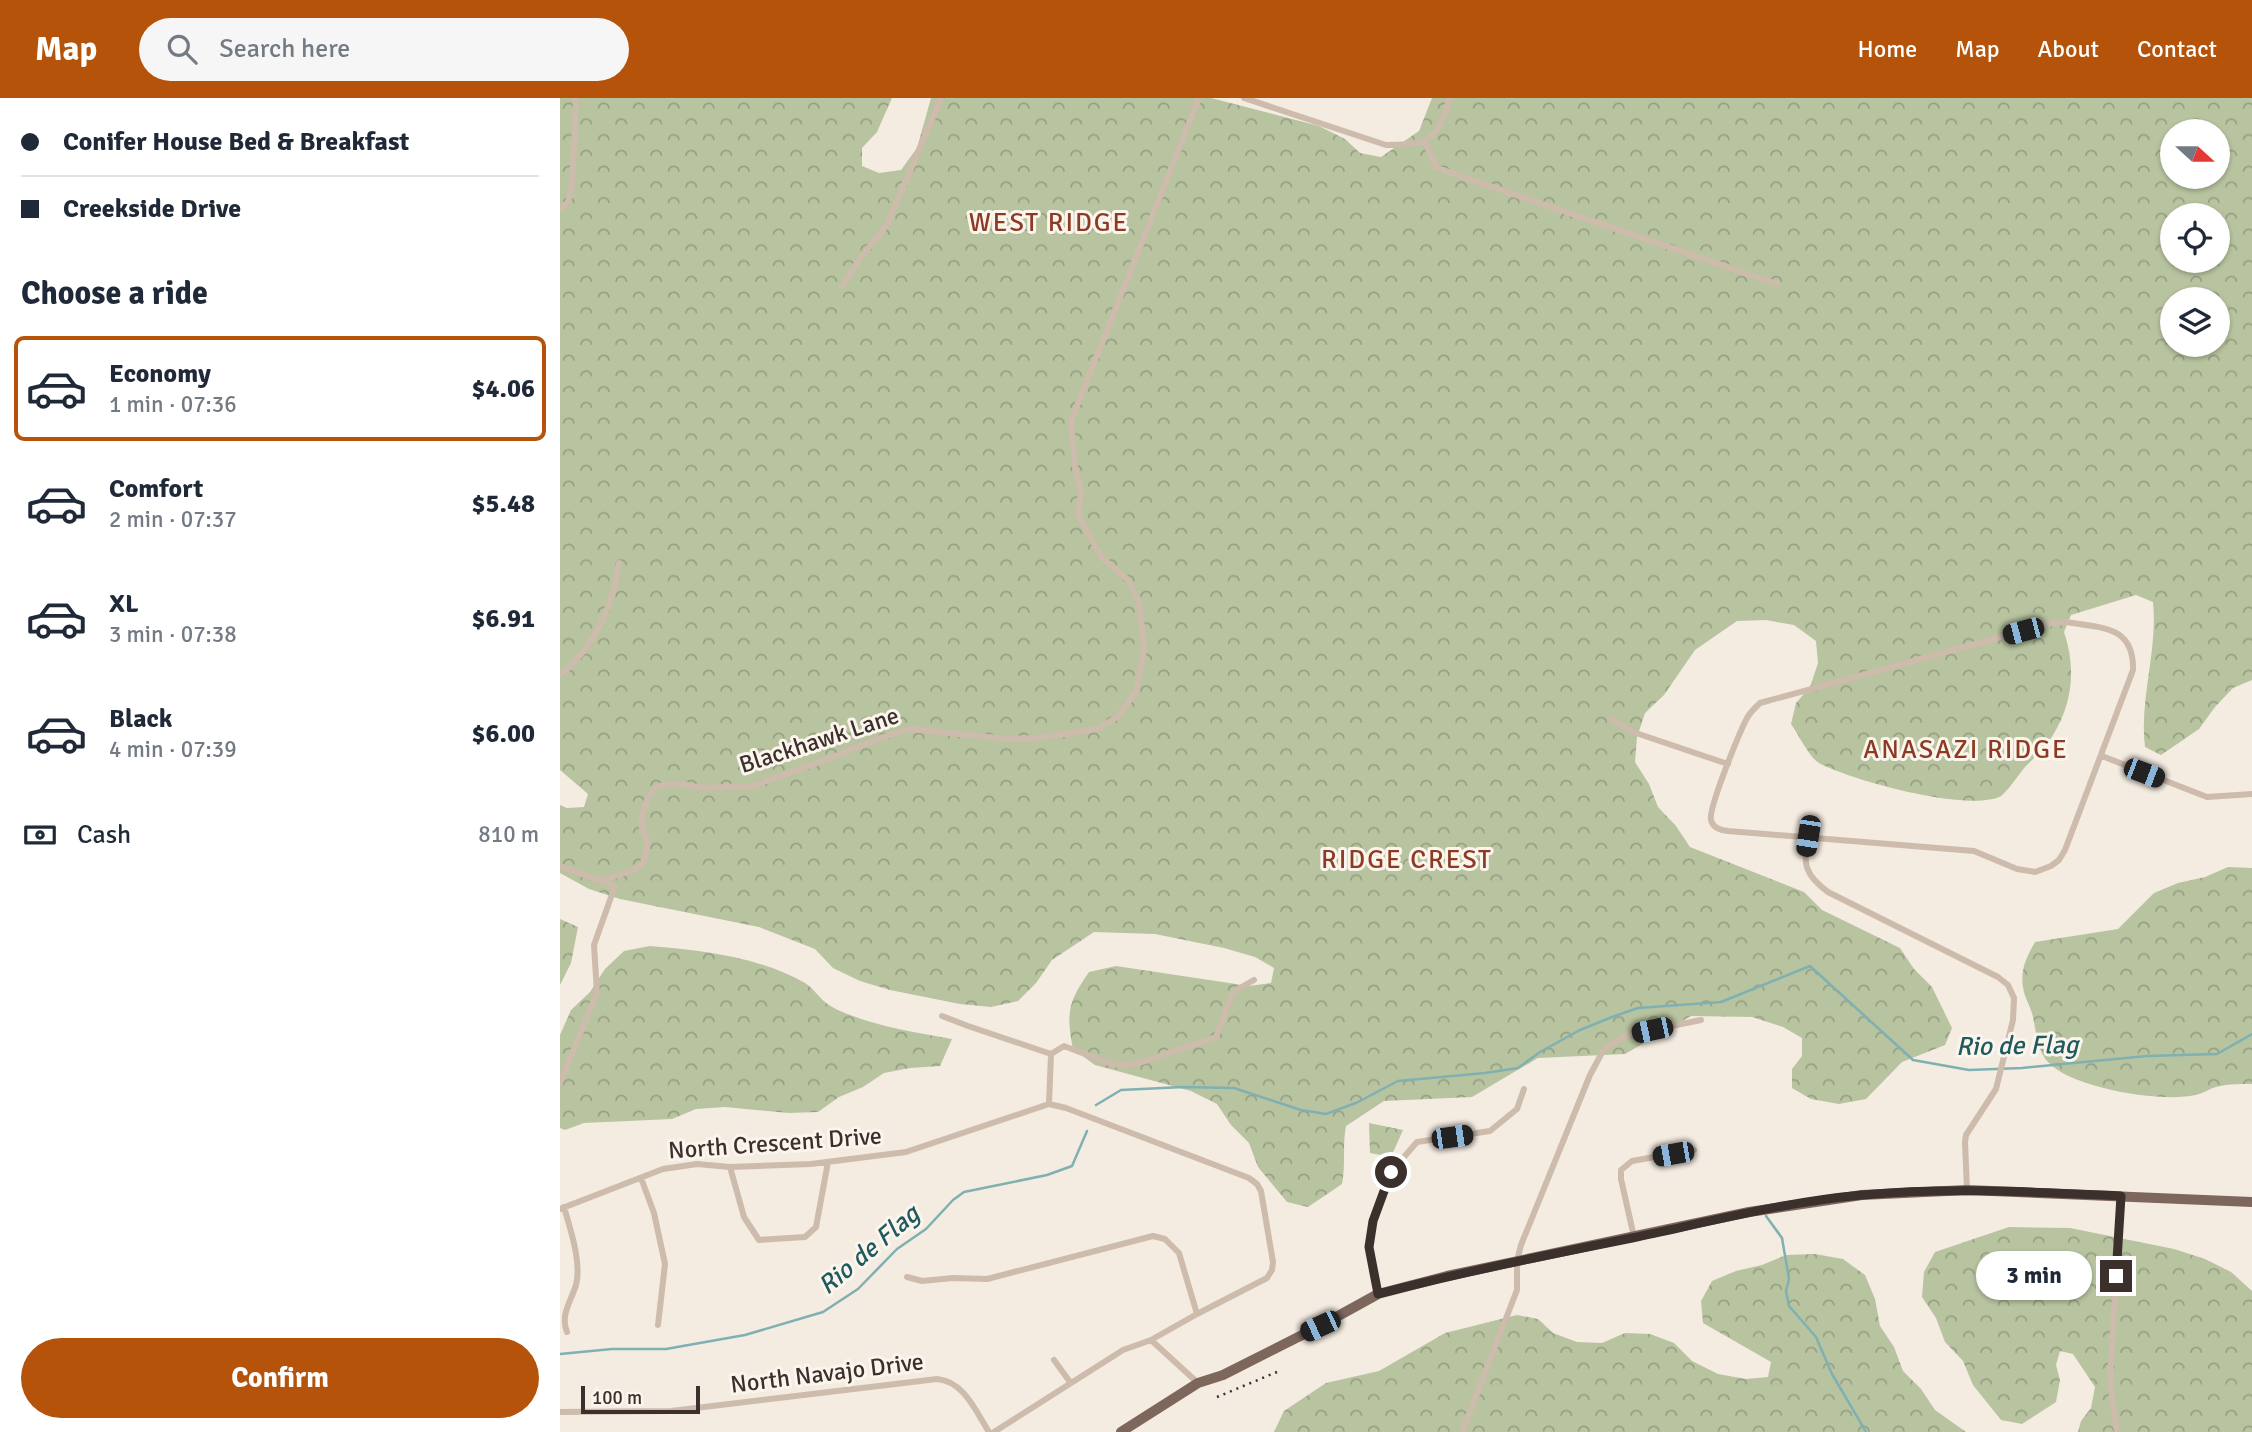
<!DOCTYPE html>
<meta charset="utf-8">
<style>
body{margin:0;font-family:Signika,sans-serif;background:#f6f6f7;color:#1f2937;height:100vh;display:flex;flex-direction:column;font-size:26px;white-space:nowrap}
*{box-sizing:border-box;margin:0}
p{font-size:23px;color:#747a83}
.icon{flex:none;width:38px;height:38px;fill:none;stroke:currentColor;stroke-width:2;stroke-linecap:round;stroke-linejoin:round}
.map{position:relative;flex:1;overflow:hidden}
.panel{display:flex;flex-direction:column;background:#fff;width:560px}
.panel>*{flex:none}
.top-card{display:grid;align-content:center;height:154px;padding:0 21px;background:#fff}
.needle{width:46px;rotate:111deg}
.buttons{position:absolute;left:1600px;top:21px;display:grid;gap:14px}
.buttons a{display:grid;place-items:center;width:70px;height:70px;border-radius:50%;background:#fff;box-shadow:0 2px 5px #0004;font-size:35px}
.scale{position:absolute;left:21px;bottom:18px;width:119px;box-sizing:border-box;padding-left:7px;border:4px solid #3b302b;border-top:0;font-size:19px;line-height:24px;white-space:nowrap;color:#3b302b;-webkit-text-stroke:5px #fbf5ee;paint-order:stroke}
.end{position:absolute;width:32px;height:32px;margin:-16px;border:9px solid #3b302b;background:#fff;box-shadow:0 0 0 4px #fff}
.from{border-radius:50%}
.bubble{position:absolute;height:49px;border-radius:24px;background:#fff;box-shadow:0 2px 5px #0004;font-size:23px;font-weight:800;line-height:49px;text-align:center}
.car{position:absolute;width:21px;height:42px;margin:-21px -10px;border-radius:9px;box-shadow:0 0 5px 2px #0007;background:linear-gradient(#222 24%,#8ab4d8 0 40%,#222 0 76%,#8ab4d8 0 86%,#222 0)}
.top-card b{display:flex;align-items:center;gap:24px;height:66px;font-size:26px}
.top-card b+b{border-top:2px solid #e0e1e3}
.top-card i{width:18px;height:18px;background:#1f2937}
ul{padding:0;list-style:none}
li{display:flex;align-items:center;gap:21px;height:105px;margin:0 14px 10px;padding:0 7px;border:4px solid transparent;border-radius:10px}
li div{flex:1}
li b{display:block;font-size:26px}
li em{font-style:normal;font-weight:800}
li.current{border-color:#b45309}
li>.icon{width:63px;height:63px;stroke-width:1.5}
h2{padding:0 21px;font-size:32px;line-height:84px}
.pay{display:flex;align-items:center;gap:18px;height:77px;padding:0 21px;font-size:26px}
.pay p{margin-inline-start:auto}
.action{display:flex;gap:14px;margin-top:auto;padding:14px 21px}
.action a{flex:1;height:80px;border-radius:42px;background:#b45309;color:#fff;font-size:28px;font-weight:800;line-height:80px;text-align:center}
header{display:flex;align-items:center;gap:42px;box-sizing:border-box;height:98px;padding:0 35px;background:#b45309;color:#fff}
header strong{font-size:33px}
nav{display:flex;gap:38px;margin-inline-start:auto;font-size:24px}
.search{width:490px;height:63px;background:#f6f6f7;display:flex;align-items:center;gap:18px;box-sizing:border-box;padding:0 24px;border-radius:38px;color:#747a83;font-size:26px}
main{display:flex;flex:1;min-height:0}
.map>svg:first-child{display:block}
.forest{fill:url(#forest-crowns);fill-rule:evenodd}
.lines{fill:none;stroke-linecap:round;stroke-linejoin:round}
.stream{stroke:#7fb0b2;stroke-width:2.5}
.street{stroke:#cdbbac;stroke-width:6}
.primary{stroke:#7d675c;stroke-width:10}
.rail{stroke:#3b302b;stroke-width:2.5;stroke-dasharray:2 5;stroke-linecap:butt}
.route{stroke:#3b302b;stroke-width:9}
.labels{text-anchor:middle;dominant-baseline:central;stroke-width:6;stroke-linejoin:round;paint-order:stroke}
.street-label{font-size:24px;fill:#3b302b;stroke:#fbf5ee}
.neighbourhood-label{font-size:26px;letter-spacing:2px;fill:#8c3b22;stroke:#fbf5ee}
.water-label{font-size:26px;font-style:italic;fill:#1f5a5e;stroke:#fbf5ee}
</style>
<header>
<strong>Map</strong>
<div class="search"><svg class="icon" aria-label="search" viewBox="0 0 24 24"><circle cx="10" cy="10" r="6"/><path d="M15 15l6 6"/></svg>Search here</div>
<nav><a>Home</a><a>Map</a><a>About</a><a>Contact</a></nav>
</header>
<main>
<section class="panel">
<div class="top-card">
<b><i class="from"></i>Conifer House Bed &amp; Breakfast</b>
<b><i></i>Creekside Drive</b>
</div>
<h2>Choose a ride</h2>
<ul>
<li class="current"><svg class="icon" aria-label="car" viewBox="0 0 24 24"><path d="M5 17H2v-5l4-1 3-4h7l3 4 3 1v5h-3M9 17h6M6 11h13"/><circle cx="7" cy="17" r="2"/><circle cx="17" cy="17" r="2"/></svg><div><b>Economy</b><p>1 min · 07:36</p></div><em>$4.06</em></li>
<li><svg class="icon" aria-label="car" viewBox="0 0 24 24"><path d="M5 17H2v-5l4-1 3-4h7l3 4 3 1v5h-3M9 17h6M6 11h13"/><circle cx="7" cy="17" r="2"/><circle cx="17" cy="17" r="2"/></svg><div><b>Comfort</b><p>2 min · 07:37</p></div><em>$5.48</em></li>
<li><svg class="icon" aria-label="car" viewBox="0 0 24 24"><path d="M5 17H2v-5l4-1 3-4h7l3 4 3 1v5h-3M9 17h6M6 11h13"/><circle cx="7" cy="17" r="2"/><circle cx="17" cy="17" r="2"/></svg><div><b>XL</b><p>3 min · 07:38</p></div><em>$6.91</em></li>
<li><svg class="icon" aria-label="car" viewBox="0 0 24 24"><path d="M5 17H2v-5l4-1 3-4h7l3 4 3 1v5h-3M9 17h6M6 11h13"/><circle cx="7" cy="17" r="2"/><circle cx="17" cy="17" r="2"/></svg><div><b>Black</b><p>4 min · 07:39</p></div><em>$6.00</em></li>
</ul>
<div class="pay"><svg class="icon" aria-label="cash" viewBox="0 0 24 24"><path d="M3 7h18v10H3z"/><circle cx="12" cy="12" r="2"/></svg>Cash<p>810 m</p></div>
<div class="action"><a>Confirm</a></div>
</section>
<div class="map">
<svg width="1692" height="1334" viewBox="0 0 1692 1334">
<defs>
<pattern id="forest-crowns" width="20" height="18" patternUnits="userSpaceOnUse" patternTransform="scale(1.75)"><rect width="20" height="18" fill="#b8c4a0"/><path d="M2 6a3 3 0 1 1 6 0M12 15a3 3 0 1 1 6 0" fill="none" stroke="#97a083"/></pattern>
</defs>
<rect width="100%" height="100%" fill="#f4ebe1"/>
<!-- forest -->
<path class="forest" d="M0,0H332L317,34L302,50V68L319,75L341,72L357,50L371,0H651L759,28L785,41L800,55L821,59L859,33L872,0H1692V582L1673,590L1655,609L1639,631L1601,657L1585,649C1579,601 1598,553 1593,504L1576,497L1511,517L1504,534C1516,569 1513,605 1493,637C1486,649 1475,659 1465,669C1459,676 1448,693 1441,698C1410,715 1290,682 1259,665C1250,660 1238,636 1231,626L1236,605L1250,589L1258,565L1256,543L1234,527L1206,522L1177,523L1135,552L1104,597L1085,615L1077,639L1075,664L1089,686L1098,709L1116,728L1130,749L1244,794L1262,812L1340,850L1354,871L1372,889L1392,930L1385,947L1342,964L1306,1001L1279,1006L1251,1001L1232,990V971L1242,958V940L1223,929L1192,919L1131,918L1065,956L978,960L912,999L824,1003L786,1028C782,1049 786,1065 782,1086L748,1109L727,1104L698,1069L689,1045L671,1027L657,1006L631,993L535,967L513,951C506,915 508,904 529,874L556,868L689,888L711,885L714,870L695,859L664,850L595,836L534,834L492,862L476,885L458,903L431,909L400,906L330,892L300,883L273,870L255,851L199,829L60,801L29,791L0,775V707L7,710L24,709L28,696L0,672ZM1612,33H1657V79H1612ZM1612,117H1657V163H1612ZM1612,201H1657V247H1612Z
M1668,769L1692,770V986C1682,986 1670,986 1660,988C1651,989 1644,996 1635,997C1602,1005 1511,990 1488,964C1478,954 1476,933 1473,919C1471,909 1464,899 1463,889C1460,872 1467,858 1475,844L1558,831L1594,795L1618,785L1645,779Z
M0,821L18,829L11,865L0,887Z
M90,848C141,852 200,859 245,885C253,890 258,898 265,904C272,910 284,915 293,918C325,930 359,935 392,941L380,968L350,970L324,975L303,989L279,999L258,1014L229,1015L165,1009L136,1011L112,1021L24,1025L5,1032L0,1030V937L11,912L30,894L45,871L64,853Z
M809,1025L843,1032L831,1059L810,1055Z
M1449,1129L1510,1130L1614,1151L1645,1161L1671,1174L1692,1193V1334H1518L1521,1323L1531,1310L1535,1289L1513,1256L1500,1253L1496,1267L1500,1282L1496,1304L1462,1326L1441,1322L1413,1287L1403,1263L1385,1244L1376,1220L1362,1199L1364,1174L1375,1154Z
M1255,1156L1283,1161L1305,1177L1315,1201L1320,1228L1334,1249L1343,1273L1361,1291L1375,1312L1406,1334H714L724,1313L766,1285L819,1273L885,1235L957,1217L978,1221L993,1235L1017,1244L1042,1245L1065,1235L1090,1236L1114,1245L1132,1263L1158,1276L1186,1281L1208,1279L1211,1264L1143,1225L1141,1203L1152,1183L1176,1173L1202,1167L1226,1157Z"/>
<g class="lines">
<!-- stream -->
<path class="stream" d="M536,1007L561,992L623,989L674,990L741,1012L766,1016L796,1005L838,983L925,975L958,970L980,954L1020,932L1052,919L1078,910L1161,904L1250,868L1353,962L1409,972L1462,970L1587,958L1657,956L1692,936
M1206,1118L1222,1140L1229,1181L1226,1193L1229,1208L1256,1239L1272,1276L1306,1334
M0,1256L52,1251H106L185,1237L263,1214L298,1191L337,1151L366,1131L393,1102L404,1094L487,1077L512,1068L527,1033"/>
<!-- street -->
<path class="street" d="M684,0L826,47C873,47 876,42 890,0
M864,42L877,70L1217,186
M0,111L8,104L12,87L16,3L14,0
M282,188L299,162L327,127L381,0
M1506,524C1541,530 1574,527 1573,572L1505,752L1499,762L1491,768L1475,774L1457,771L1414,753L1168,733C1160,732 1153,730 1151,722C1148,711 1179,636 1186,622C1189,615 1195,610 1200,605L1488,526Z
M0,577C33,551 54,506 59,465
M1051,621L1073,634L1168,666
M1542,658L1647,699L1692,696
M1247,738C1243,767 1245,777 1268,794L1438,879L1448,887L1454,900L1453,922L1436,991L1406,1037L1405,1044L1407,1092
M0,768L55,788L34,847L37,895L0,985
M41,783L76,771L83,765L88,745L82,730V718L88,699L96,689L106,686L127,687L142,690L192,688L268,661L323,639L349,631L448,641L479,640L537,631L557,619L576,594L581,571L584,549L579,504L568,482L542,460L518,417L521,395L515,368L511,323L639,0
M382,918L408,928L491,956
M489,1006L491,956L504,948L546,964L559,967L579,965L656,939L673,894L694,882
M170,1069L184,1119L199,1142L245,1139L256,1129L268,1064
M81,1080L94,1115L105,1166L98,1227
M4,1109C10,1130 22,1165 16,1187C11,1203 0,1217 7,1234
M0,1111L103,1071L137,1066L170,1069L251,1066L346,1054L489,1006L506,1010L689,1080L697,1086L701,1093L713,1164L712,1172L707,1180L637,1216L591,1242L563,1252L434,1334
M1074,1139L1061,1081V1072L1072,1063L1134,1052
M347,1179L362,1183L393,1180L427,1181L593,1138L605,1141L619,1155L637,1216
M818,1196L809,1149L813,1123L831,1074L857,1044L930,1033L957,1011L964,991
M591,1242L638,1285
M494,1262L510,1284
M0,1314L111,1313L377,1281C404,1283 416,1314 429,1334
M902,1334L957,1192V1163L961,1147L1030,977L1044,951L1067,937L1141,922
M1557,1334L1550,1282L1561,1098"/>
<!-- primary -->
<path class="primary" d="M561,1334L638,1285L663,1277L760,1228L818,1196L887,1178L1189,1114L1302,1097L1407,1092L1692,1104"/>
<!-- rail -->
<path class="rail" d="M657,1299L717,1274"/>
</g>
<g class="lines">
<!-- route -->
<path class="route" d="M831,1074L813,1123L809,1149L818,1196C902,1174 987,1157 1072,1140C1148,1124 1224,1104 1302,1097C1388,1089 1474,1094 1561,1098L1556,1178"/>
</g>
<g class="labels">
<!-- street labels -->
<g class="street-label">
<text transform="translate(259 642) rotate(-18)">Blackhawk Lane</text>
<text transform="translate(215 1045) rotate(-4)">North Crescent Drive</text>
<text transform="translate(267 1275) rotate(-7)">North Navajo Drive</text>
</g>
<!-- neighbourhood labels -->
<g class="neighbourhood-label">
<text x="489" y="125">WEST RIDGE</text>
<text x="1406" y="652">ANASAZI RIDGE</text>
<text x="847" y="762">RIDGE CREST</text>
</g>
<!-- water labels -->
<g class="water-label">
<text transform="translate(1457 948) rotate(-1)">Rio de Flag</text>
<text transform="translate(309 1152) rotate(-40)">Rio de Flag</text>
</g>
</g>
</svg>
<div class="buttons">
<a><svg class="needle" viewBox="-14 -14 28 28"><path d="M0-13l5 13h-10z" fill="#e53935"/><path d="M0 13l5-13h-10z" fill="#747a83"/></svg></a>
<a><svg class="icon" aria-label="locate" viewBox="0 0 24 24"><circle cx="12" cy="12" r="6"/><path d="M12 2v4M12 18v4M2 12h4M18 12h4"/></svg></a>
<a><svg class="icon" aria-label="layers" viewBox="0 0 24 24"><path d="M12 4l9 5-9 5-9-5zM3 14l9 5 9-5"/></svg></a>
</div>
<div class="scale">100 m</div>
<i class="end from" style="left:831px;top:1074px"></i>
<i class="end" style="left:1556px;top:1178px"></i>
<div class="bubble" style="left:1416px;top:1153px;width:116px">3 min</div>
<i class="car" style="left:1463px;top:533px;rotate:255deg"></i>
<i class="car" style="left:1584px;top:675px;rotate:111deg"></i>
<i class="car" style="left:1248px;top:738px;rotate:189deg"></i>
<i class="car" style="left:1092px;top:932px;rotate:258deg"></i>
<i class="car" style="left:892px;top:1039px;rotate:82deg"></i>
<i class="car" style="left:1113px;top:1056px;rotate:260deg"></i>
<i class="car" style="left:760px;top:1228px;rotate:245deg"></i>
</div>
</main>
